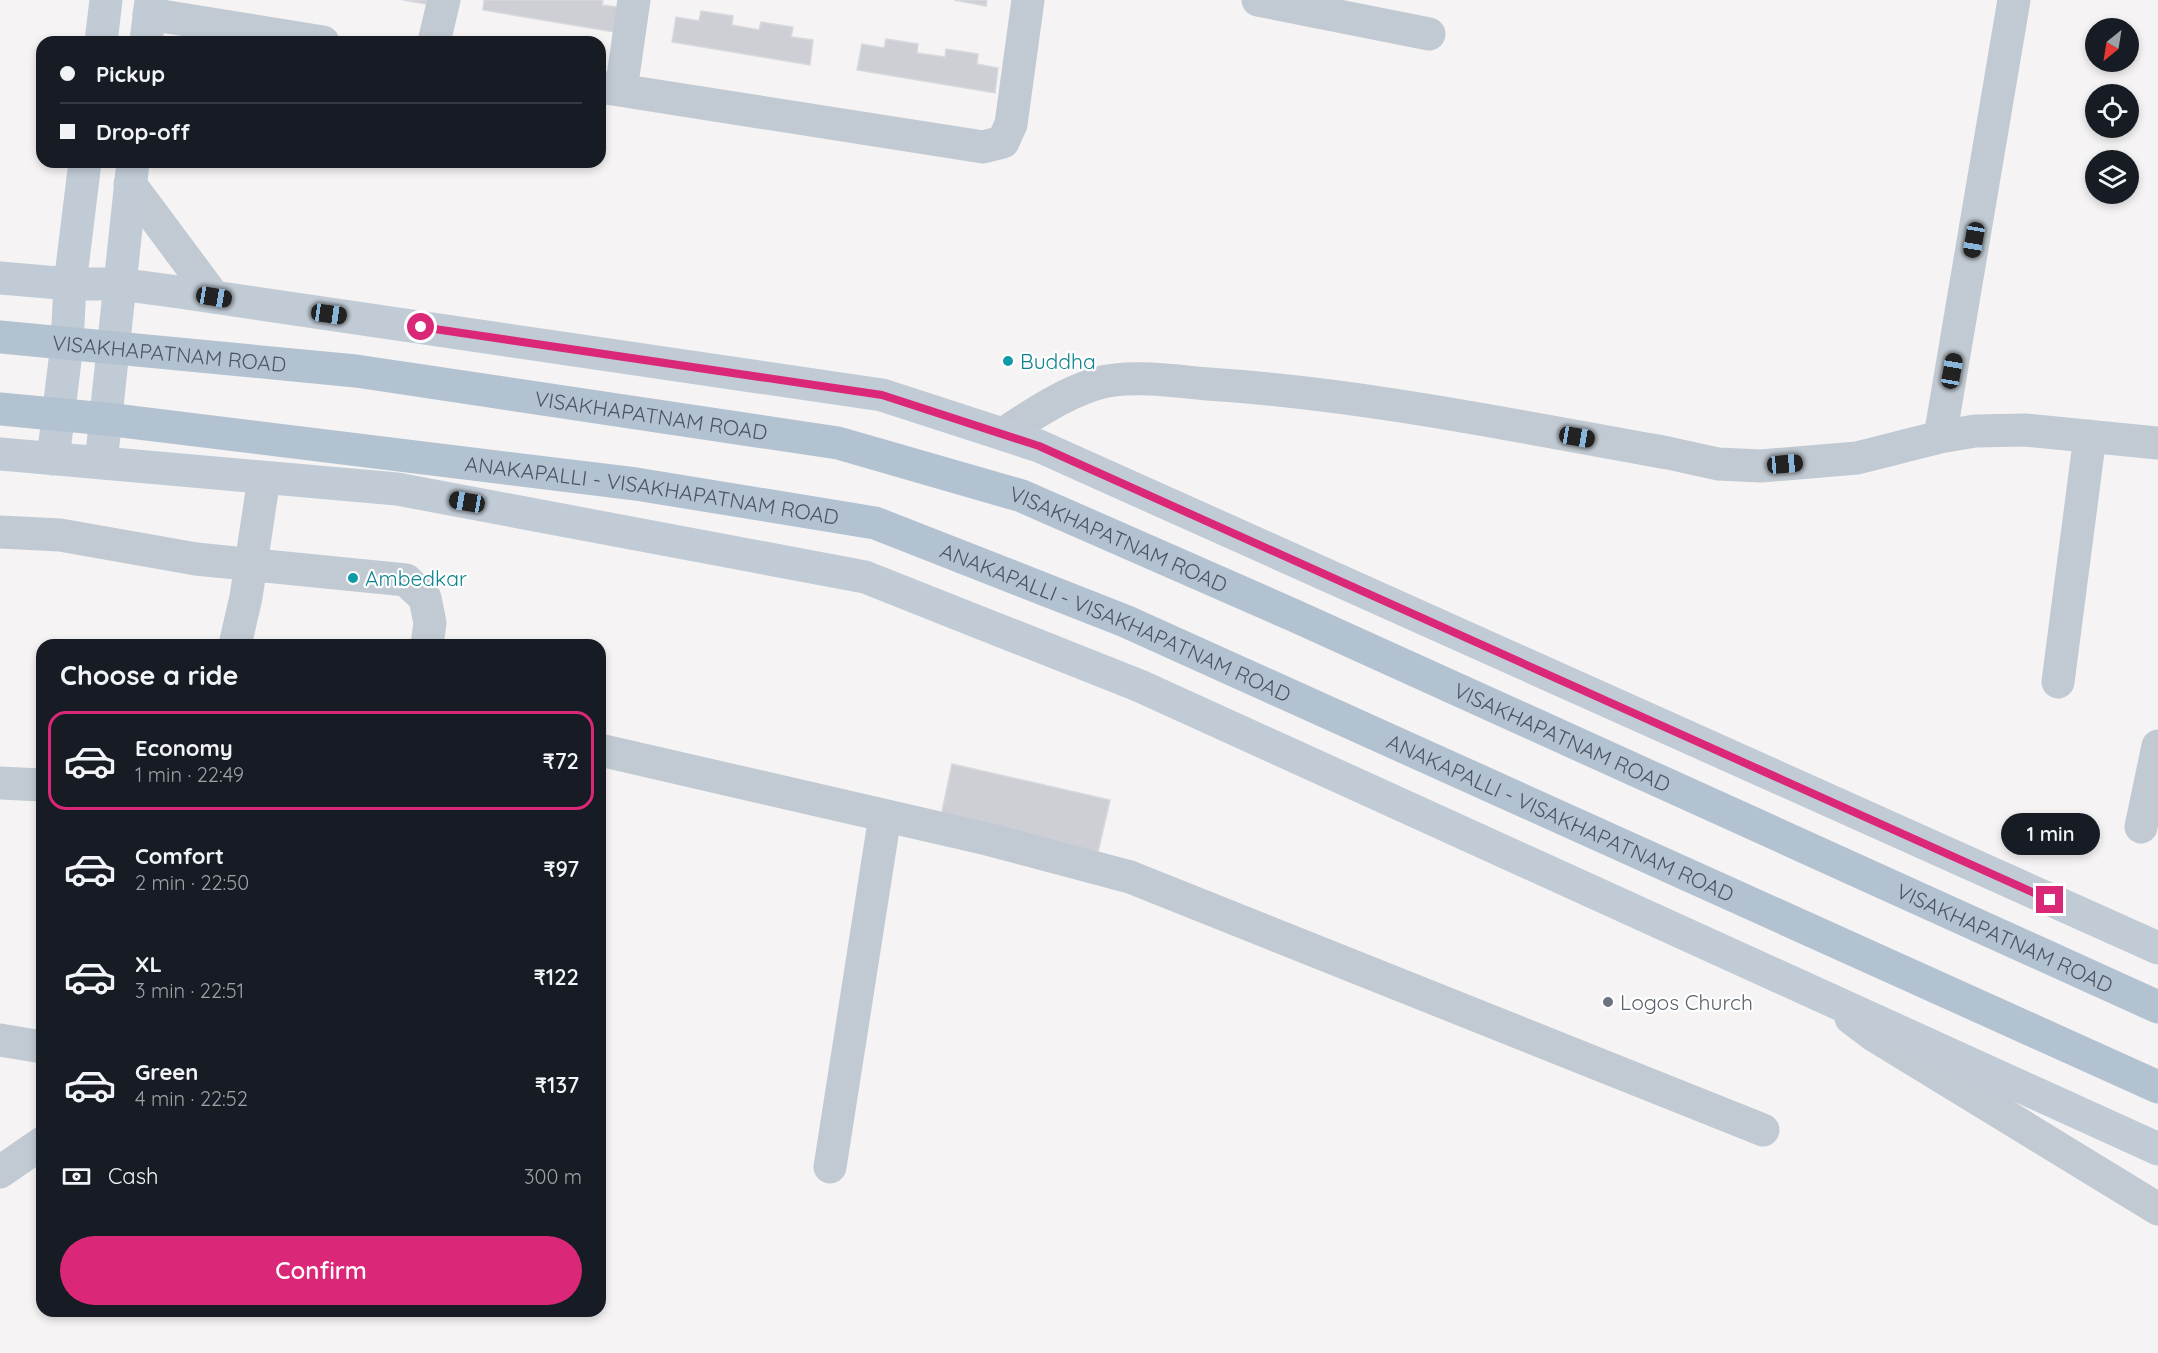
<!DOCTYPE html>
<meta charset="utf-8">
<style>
body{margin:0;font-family:Quicksand,sans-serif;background:#242831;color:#f1f3f6;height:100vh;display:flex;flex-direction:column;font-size:22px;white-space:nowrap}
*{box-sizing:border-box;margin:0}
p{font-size:20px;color:#9ea1a6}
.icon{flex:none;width:33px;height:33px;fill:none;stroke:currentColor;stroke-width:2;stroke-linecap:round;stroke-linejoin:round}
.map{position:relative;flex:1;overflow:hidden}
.panel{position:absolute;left:36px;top:639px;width:570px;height:678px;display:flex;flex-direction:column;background:#171b24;border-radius:18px;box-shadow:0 3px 9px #0003}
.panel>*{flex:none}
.banner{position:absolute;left:36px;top:36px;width:570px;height:132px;border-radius:18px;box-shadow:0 3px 9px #0003;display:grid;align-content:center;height:132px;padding:0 24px;background:#171b24}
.needle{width:39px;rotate:210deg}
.tools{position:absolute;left:2085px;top:18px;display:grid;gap:12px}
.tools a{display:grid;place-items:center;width:54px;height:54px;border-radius:50%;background:#171b24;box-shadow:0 3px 9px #0003;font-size:30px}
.end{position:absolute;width:27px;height:27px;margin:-14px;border:8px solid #db2777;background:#fff;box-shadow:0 0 0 3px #fff}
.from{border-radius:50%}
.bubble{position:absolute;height:42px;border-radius:21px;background:#171b24;box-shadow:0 3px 9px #0003;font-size:20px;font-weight:600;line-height:42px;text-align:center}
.car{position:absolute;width:18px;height:36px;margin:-18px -9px;border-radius:8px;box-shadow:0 0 4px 2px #0007;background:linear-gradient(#222 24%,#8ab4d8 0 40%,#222 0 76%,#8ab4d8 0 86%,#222 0)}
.banner b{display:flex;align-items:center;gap:21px;height:57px;font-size:22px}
.banner b+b{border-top:2px solid #363941}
.banner i{width:15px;height:15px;background:#f1f3f6}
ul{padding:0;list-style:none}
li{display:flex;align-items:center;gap:18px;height:99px;margin:0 12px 9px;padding:0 12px;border:3px solid transparent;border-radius:18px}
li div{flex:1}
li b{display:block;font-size:22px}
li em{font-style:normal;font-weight:600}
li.on{border-color:#db2777}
li>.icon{width:54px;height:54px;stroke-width:1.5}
h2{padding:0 24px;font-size:27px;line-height:72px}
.pay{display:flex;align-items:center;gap:15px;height:66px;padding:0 24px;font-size:22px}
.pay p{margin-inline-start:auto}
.cta{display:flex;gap:12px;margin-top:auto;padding:12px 24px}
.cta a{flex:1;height:69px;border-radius:36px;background:#db2777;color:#fff;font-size:24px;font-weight:600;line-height:69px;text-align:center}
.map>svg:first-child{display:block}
.building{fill:#cdcfd5;stroke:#d7d9de;stroke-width:1.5}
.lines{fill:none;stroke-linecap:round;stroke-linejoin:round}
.street{stroke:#c1cad2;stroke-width:33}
.secondary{stroke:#c1cbd6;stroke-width:33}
.primary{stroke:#b3c2d1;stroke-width:33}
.route{stroke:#db2777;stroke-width:8}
.culture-dot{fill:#0f9aa8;stroke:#fff;stroke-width:2}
.worship-dot{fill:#6b7280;stroke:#fff;stroke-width:2}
.labels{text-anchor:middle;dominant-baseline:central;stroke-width:4.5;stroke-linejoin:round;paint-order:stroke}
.street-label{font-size:21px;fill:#4a5661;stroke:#fff}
.culture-label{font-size:21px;fill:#0d838f;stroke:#fff;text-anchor:start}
.worship-label{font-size:21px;fill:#5b616d;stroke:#fff;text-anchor:start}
</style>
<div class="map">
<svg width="2158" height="1353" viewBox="0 0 2158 1353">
<rect width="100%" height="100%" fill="#f5f3f3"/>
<!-- building -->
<path class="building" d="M403,0H438L437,6Z
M484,0H603L602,5L624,8L620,33L483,10Z
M954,0H987L986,6Z
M701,11L733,16L732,25L759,30L761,22L793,27L791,37L813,40L810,65L672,42L676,17L699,21Z
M886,39L918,44L917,53L945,57L946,49L978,54L977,64L998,68L995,93L857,70L862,44L884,48Z
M952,764L1110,800L1098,852L941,816Z"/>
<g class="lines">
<!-- street -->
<path class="street" d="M1258,0L1429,34
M149,14L323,42
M434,42L444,0
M600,87L983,147L1003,142L1011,124L1028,0
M621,90L634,0
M130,184L214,297
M1003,434C1032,415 1061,395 1095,384C1128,374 1173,381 1208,384C1363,394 1515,426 1668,453L1718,464L1761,466L1857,458L1940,437L1975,431L2025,430L2158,443
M1940,437L2014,0
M0,532L60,535L196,559L406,580L425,598L430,623L427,645
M235,645L246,597L264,478
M2058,682L2090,436
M600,750L987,839L1130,877L1763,1130
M0,783L42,785
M2141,827L2158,746
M1851,1018L1875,1036L2158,1209
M0,1040L42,1047
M830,1167L885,816
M0,1172L42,1143"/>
<!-- secondary -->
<path class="secondary" d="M101,42L106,0
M146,42L151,0
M0,278L70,284H119L179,292L882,395L1039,446L2158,948
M0,454L397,489L865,577L1140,686L2158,1149
M53,459L67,344L70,284L85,162
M101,463L133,162"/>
<!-- primary -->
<g class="primary">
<path id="s1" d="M0,337L356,371L838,443L1022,496L1293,615L2158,1007"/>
<path id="s2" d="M0,409L106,419L636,484L875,523L1125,621L2158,1087"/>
</g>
</g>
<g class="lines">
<!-- route -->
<path class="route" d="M421,327L882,395L1039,446L2050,900"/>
</g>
<!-- markers -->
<g class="culture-dot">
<circle cx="1008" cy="361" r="6"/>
<circle cx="353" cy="578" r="6"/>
</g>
<circle class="worship-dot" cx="1608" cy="1002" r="6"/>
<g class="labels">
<!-- street labels -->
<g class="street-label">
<text stroke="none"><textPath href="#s1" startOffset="170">VISAKHAPATNAM ROAD</textPath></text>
<text stroke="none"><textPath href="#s1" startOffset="656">VISAKHAPATNAM ROAD</textPath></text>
<text stroke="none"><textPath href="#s2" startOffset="657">ANAKAPALLI - VISAKHAPATNAM ROAD</textPath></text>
<text stroke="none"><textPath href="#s1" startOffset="1142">VISAKHAPATNAM ROAD</textPath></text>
<text stroke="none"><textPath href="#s2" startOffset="1143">ANAKAPALLI - VISAKHAPATNAM ROAD</textPath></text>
<text stroke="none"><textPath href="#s1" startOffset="1628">VISAKHAPATNAM ROAD</textPath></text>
<text stroke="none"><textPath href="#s2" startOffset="1629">ANAKAPALLI - VISAKHAPATNAM ROAD</textPath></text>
<text stroke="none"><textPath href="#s1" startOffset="2114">VISAKHAPATNAM ROAD</textPath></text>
</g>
<!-- culture labels -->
<g class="culture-label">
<text x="1020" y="361">Buddha</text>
<text x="365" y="578">Ambedkar</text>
</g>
<!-- worship labels -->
<g class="worship-label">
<text x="1620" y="1002">Logos Church</text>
</g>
</g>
</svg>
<div class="tools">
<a><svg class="needle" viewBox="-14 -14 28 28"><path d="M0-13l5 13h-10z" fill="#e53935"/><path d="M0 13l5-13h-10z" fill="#9ea1a6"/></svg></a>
<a><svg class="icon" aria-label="locate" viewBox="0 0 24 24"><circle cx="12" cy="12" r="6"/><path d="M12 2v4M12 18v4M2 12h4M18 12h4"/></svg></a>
<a><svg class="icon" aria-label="layers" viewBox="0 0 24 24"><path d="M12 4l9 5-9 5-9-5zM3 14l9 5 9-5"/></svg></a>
</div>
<i class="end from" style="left:421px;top:327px"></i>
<i class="end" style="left:2050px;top:900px"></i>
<div class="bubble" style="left:2001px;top:813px;width:99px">1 min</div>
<i class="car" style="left:1974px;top:240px;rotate:190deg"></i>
<i class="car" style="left:214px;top:297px;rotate:99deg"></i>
<i class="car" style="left:329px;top:314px;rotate:98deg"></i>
<i class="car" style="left:1952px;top:371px;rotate:10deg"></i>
<i class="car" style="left:1577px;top:437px;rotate:100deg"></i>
<i class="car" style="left:1785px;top:464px;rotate:85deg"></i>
<i class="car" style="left:467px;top:502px;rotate:280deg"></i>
<div class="banner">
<b><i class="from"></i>Pickup</b>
<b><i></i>Drop-off</b>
</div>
<section class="panel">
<h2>Choose a ride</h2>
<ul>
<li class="on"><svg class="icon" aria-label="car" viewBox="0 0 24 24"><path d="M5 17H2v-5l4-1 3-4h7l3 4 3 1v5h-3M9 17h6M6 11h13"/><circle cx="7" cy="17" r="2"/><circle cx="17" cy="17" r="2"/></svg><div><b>Economy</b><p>1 min · 22:49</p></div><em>₹72</em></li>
<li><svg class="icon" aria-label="car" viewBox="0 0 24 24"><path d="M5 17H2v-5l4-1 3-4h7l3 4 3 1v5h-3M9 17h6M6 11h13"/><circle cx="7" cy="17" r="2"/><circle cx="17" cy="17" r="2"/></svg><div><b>Comfort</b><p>2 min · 22:50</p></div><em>₹97</em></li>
<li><svg class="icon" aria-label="car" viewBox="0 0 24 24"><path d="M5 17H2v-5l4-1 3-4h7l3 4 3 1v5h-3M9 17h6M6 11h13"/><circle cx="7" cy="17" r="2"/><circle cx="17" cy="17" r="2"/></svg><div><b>XL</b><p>3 min · 22:51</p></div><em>₹122</em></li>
<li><svg class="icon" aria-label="car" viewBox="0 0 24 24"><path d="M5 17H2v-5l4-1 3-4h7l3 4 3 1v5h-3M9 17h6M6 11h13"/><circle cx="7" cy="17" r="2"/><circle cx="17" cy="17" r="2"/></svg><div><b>Green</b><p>4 min · 22:52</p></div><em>₹137</em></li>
</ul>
<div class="pay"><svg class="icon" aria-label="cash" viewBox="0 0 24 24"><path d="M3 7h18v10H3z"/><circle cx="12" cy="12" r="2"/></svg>Cash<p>300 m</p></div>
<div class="cta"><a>Confirm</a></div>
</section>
</div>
